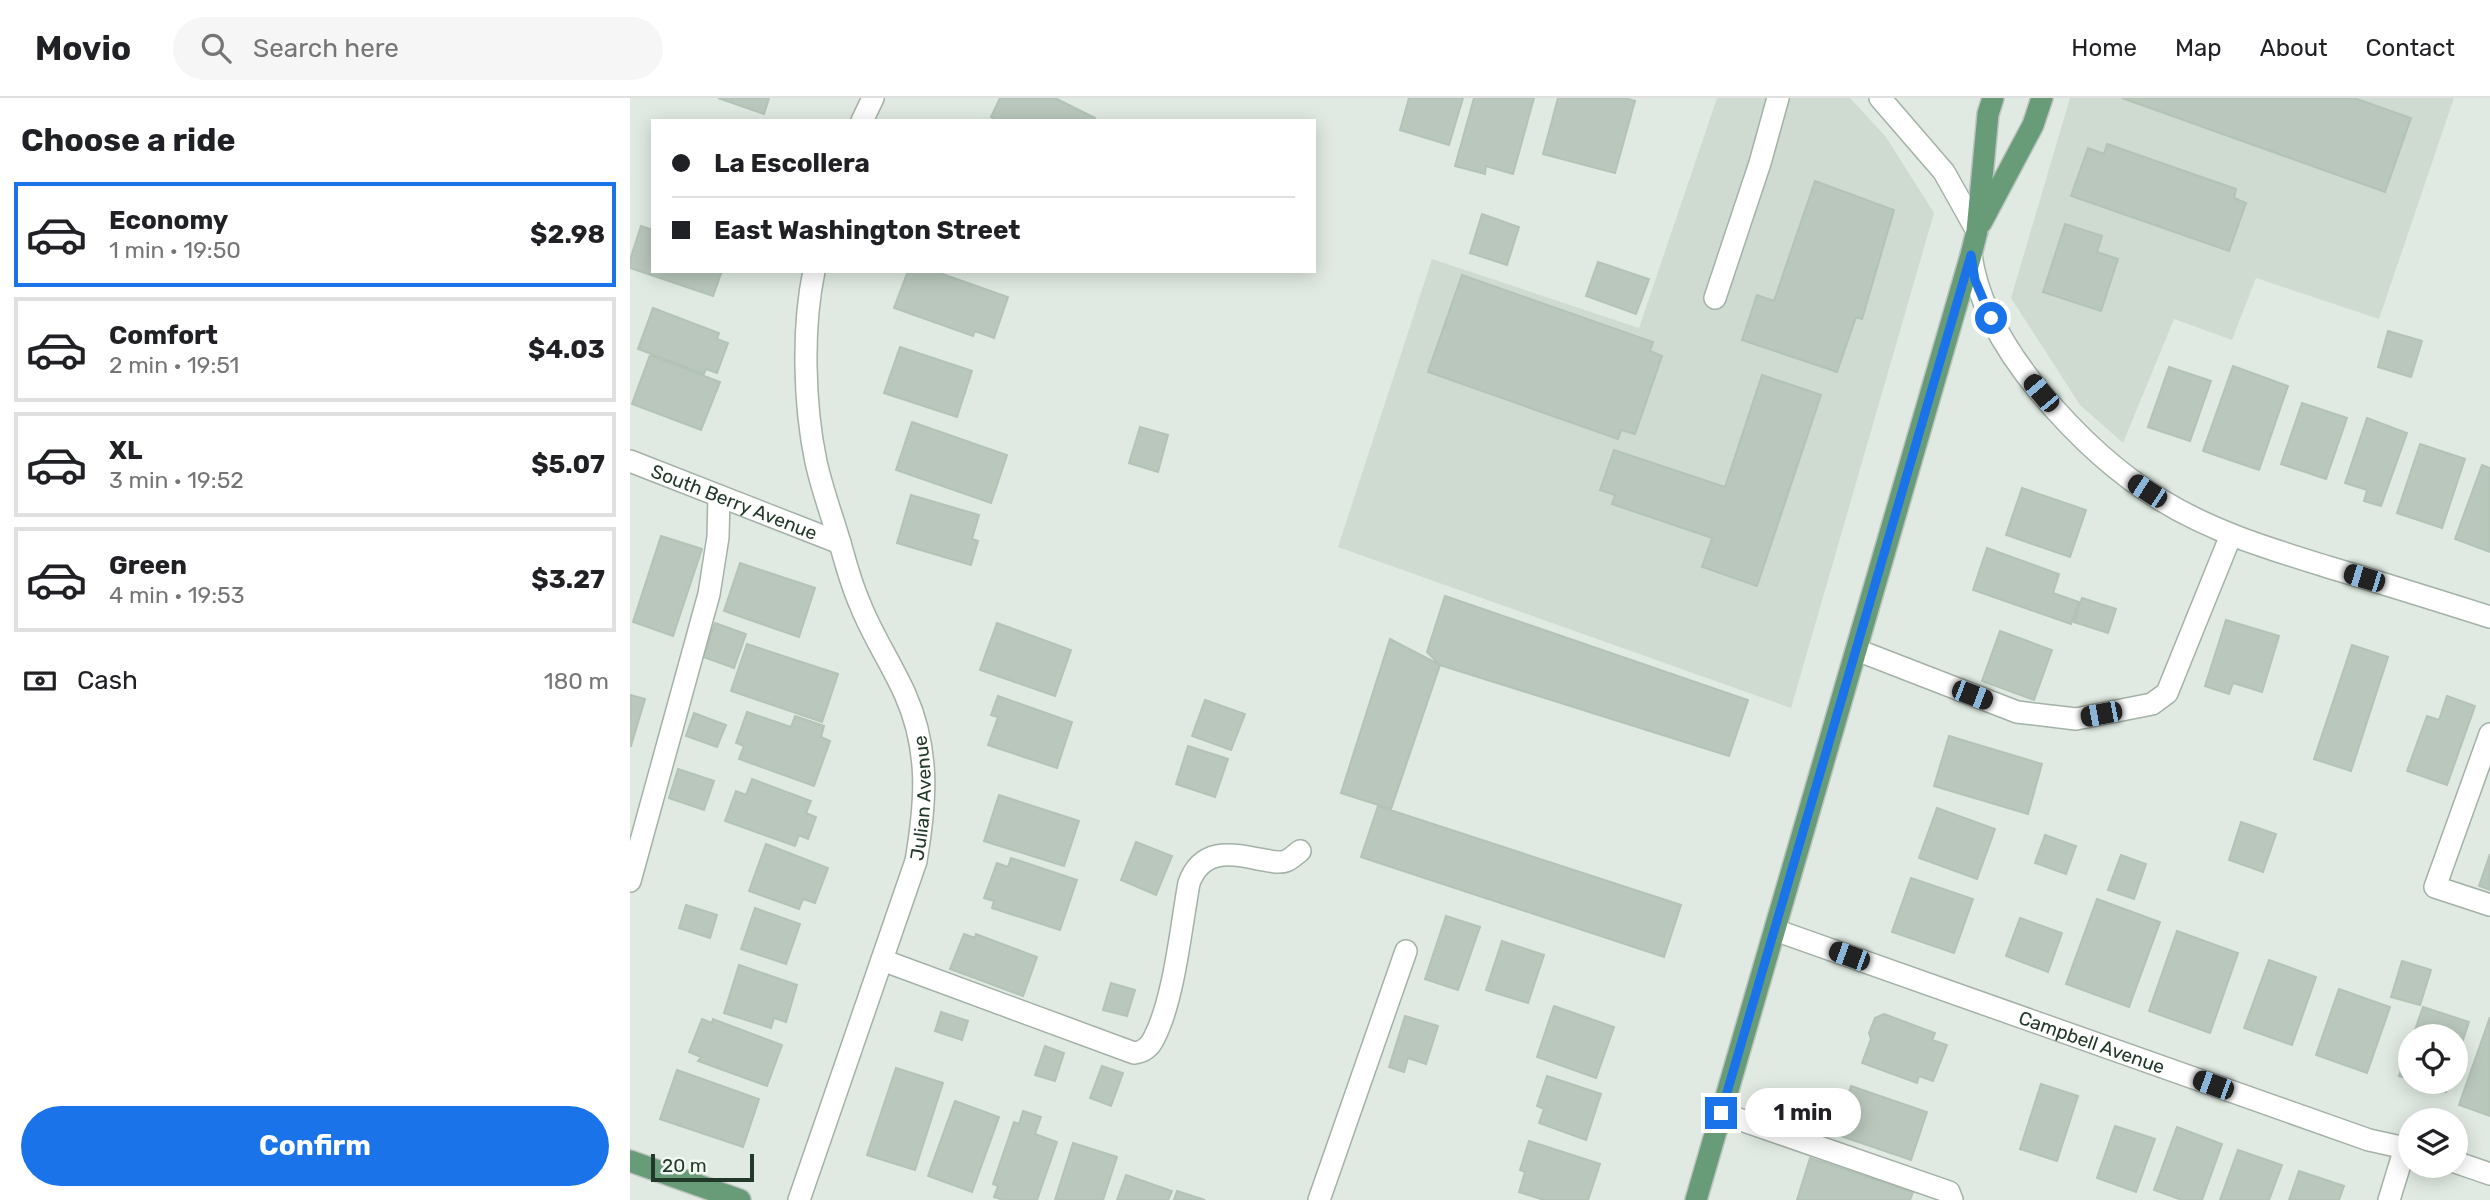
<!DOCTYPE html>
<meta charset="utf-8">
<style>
body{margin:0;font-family:Rubik,sans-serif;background:#f6f6f6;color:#202124;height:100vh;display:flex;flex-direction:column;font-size:26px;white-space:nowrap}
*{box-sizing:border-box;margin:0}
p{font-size:23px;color:#757577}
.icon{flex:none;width:38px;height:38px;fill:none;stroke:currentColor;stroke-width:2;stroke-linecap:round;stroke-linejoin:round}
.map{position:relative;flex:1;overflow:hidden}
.panel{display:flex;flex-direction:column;background:#fff;width:630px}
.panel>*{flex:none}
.guide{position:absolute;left:21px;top:21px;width:665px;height:154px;border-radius:0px;box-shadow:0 4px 18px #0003;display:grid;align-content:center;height:154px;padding:0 21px;background:#fff}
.controls{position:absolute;left:1768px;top:926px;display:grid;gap:14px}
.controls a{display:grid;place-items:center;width:70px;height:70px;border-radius:50%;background:#fff;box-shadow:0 4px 18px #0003;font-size:35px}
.scale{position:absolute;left:21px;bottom:18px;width:103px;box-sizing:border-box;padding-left:7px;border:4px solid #223929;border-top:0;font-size:19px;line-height:24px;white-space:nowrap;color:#223929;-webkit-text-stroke:5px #f1f7f1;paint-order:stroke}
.end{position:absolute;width:32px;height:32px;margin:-16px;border:9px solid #1a73e8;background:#fff;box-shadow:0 0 0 4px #fff}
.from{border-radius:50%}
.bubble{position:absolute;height:49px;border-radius:24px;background:#fff;box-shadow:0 4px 18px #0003;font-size:23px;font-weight:700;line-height:49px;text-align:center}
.car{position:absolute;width:21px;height:42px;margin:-21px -10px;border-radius:9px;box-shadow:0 0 5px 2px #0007;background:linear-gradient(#222 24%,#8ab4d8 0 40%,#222 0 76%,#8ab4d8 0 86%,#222 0)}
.guide b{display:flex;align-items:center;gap:24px;height:66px;font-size:26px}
.guide b+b{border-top:2px solid #e0e0e0}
.guide i{width:18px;height:18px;background:#202124}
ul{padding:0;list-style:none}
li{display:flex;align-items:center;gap:21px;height:105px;margin:0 14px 10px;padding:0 7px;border:4px solid #e0e0e0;border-radius:0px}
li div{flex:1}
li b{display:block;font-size:26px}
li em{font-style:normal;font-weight:700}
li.active{border-color:#1a73e8}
li>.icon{width:63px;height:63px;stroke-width:1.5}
h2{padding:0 21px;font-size:32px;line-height:84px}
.pay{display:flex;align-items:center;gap:18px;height:77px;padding:0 21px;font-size:26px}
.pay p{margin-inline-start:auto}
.cta{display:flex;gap:14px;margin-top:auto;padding:14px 21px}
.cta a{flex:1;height:80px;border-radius:42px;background:#1a73e8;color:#fff;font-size:28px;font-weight:700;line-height:80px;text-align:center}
header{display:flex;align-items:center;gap:42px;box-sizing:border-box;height:98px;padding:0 35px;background:#fff;border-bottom:2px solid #e0e0e0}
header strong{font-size:33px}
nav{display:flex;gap:38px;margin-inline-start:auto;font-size:24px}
.search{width:490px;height:63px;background:#f6f6f6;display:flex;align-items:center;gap:18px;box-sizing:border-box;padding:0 24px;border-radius:38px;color:#757577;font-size:26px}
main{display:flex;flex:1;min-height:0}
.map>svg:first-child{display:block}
.built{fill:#cfdad0}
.building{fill:#b9c7bc;stroke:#b3c3b6;stroke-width:2}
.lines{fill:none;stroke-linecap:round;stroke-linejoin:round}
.minor-casing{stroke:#a3b1a7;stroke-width:24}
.major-casing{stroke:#bdc4bf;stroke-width:24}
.minor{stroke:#fff;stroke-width:21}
.major{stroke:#689c79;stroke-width:21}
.route{stroke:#1a73e8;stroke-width:9}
.labels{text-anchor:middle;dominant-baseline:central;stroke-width:6;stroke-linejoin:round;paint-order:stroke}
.street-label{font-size:19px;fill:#223929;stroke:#f1f7f1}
</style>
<header>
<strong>Movio</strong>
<div class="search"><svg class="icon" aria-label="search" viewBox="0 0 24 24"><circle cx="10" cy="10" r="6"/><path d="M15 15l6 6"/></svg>Search here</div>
<nav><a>Home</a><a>Map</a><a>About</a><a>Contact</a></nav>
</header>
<main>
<section class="panel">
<h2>Choose a ride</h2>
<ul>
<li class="active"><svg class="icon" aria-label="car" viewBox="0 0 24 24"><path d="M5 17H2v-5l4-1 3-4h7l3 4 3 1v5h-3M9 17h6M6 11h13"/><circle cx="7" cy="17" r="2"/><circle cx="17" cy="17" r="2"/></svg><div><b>Economy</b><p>1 min · 19:50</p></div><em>$2.98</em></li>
<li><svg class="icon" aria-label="car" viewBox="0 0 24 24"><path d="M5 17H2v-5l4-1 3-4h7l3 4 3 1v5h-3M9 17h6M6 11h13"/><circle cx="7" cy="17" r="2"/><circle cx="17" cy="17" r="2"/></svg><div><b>Comfort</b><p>2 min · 19:51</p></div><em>$4.03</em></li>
<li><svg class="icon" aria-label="car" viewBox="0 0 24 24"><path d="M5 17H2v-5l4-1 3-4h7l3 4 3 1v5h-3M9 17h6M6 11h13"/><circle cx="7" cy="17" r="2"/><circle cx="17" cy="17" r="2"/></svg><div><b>XL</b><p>3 min · 19:52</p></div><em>$5.07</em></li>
<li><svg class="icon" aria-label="car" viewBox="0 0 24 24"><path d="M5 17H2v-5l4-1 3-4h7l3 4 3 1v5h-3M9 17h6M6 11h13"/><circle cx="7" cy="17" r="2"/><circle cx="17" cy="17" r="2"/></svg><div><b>Green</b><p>4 min · 19:53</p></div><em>$3.27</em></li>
</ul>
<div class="pay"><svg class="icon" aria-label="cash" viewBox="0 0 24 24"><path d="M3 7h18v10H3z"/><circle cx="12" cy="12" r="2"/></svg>Cash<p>180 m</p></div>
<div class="cta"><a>Confirm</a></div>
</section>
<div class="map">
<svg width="1860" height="1102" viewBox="0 0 1860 1102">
<rect width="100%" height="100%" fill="#e0eae2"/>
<!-- built -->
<path class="built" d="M1087,0H1220L1256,39L1304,115L1161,610L708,449L802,161L1009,230Z
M1440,0H1824L1749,221L1626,180L1602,242L1544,221L1493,345L1450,307L1381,200Z"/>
<!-- building -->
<path class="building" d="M88,0H139L134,16Z
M370,0H425L465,20L464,23H368L361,19Z
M779,0H833L819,47L770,32Z
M844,0H904L883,76L856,68L855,76L825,68Z
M928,0H995L1005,3L985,75L913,56Z
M1492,0H1724L1781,20L1755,94Z
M1477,46L1606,91L1604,100L1616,105L1599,153L1441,98L1458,50L1474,56Z
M1185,83L1264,112L1232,221L1226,219L1207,274L1112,242L1127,197L1144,203Z
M852,116L889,129L877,167L840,155Z
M1435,126L1472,138L1467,154L1488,161L1471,213L1413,194Z
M11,128L23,132V173H92L83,198L0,170V162Z
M968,164L1019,181L1006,216L956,198Z
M278,173H304L378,199L364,240L345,233L343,238L264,210Z
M832,177L1023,244L1020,253L1032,258L1005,336L991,332L988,341L798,274Z
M23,210L89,235L87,241L98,245L87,275L76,271L74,276L8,251Z
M1758,233L1792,243L1781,279L1748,269Z
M270,249L342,273L327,319L254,295Z
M20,257L90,284L71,332L2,306Z
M1603,268L1658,288L1629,372L1573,353Z
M1539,269L1581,283L1560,343L1518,329Z
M1132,277L1191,297L1127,488L1072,469L1082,440L982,406L985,397L970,392L984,352L1095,389Z
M1672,305L1717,320L1696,381L1651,366Z
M1737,320L1777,335L1751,408L1734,403L1737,392L1715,385Z
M282,324L377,357L361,405L266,372Z
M510,329L538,337L528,374L499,365Z
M1790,346L1835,361L1812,430L1767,415Z
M1852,367L1860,370V454L1825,441Z
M1392,390L1456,412L1440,459L1376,437Z
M281,397L349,417L342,441L348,443L341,467L267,445Z
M31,438L72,451L43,538L3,524Z
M1357,450L1429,476L1423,495L1449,504L1441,526L1343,492Z
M110,465L185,490L169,539L94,513Z
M815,498L1118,602L1099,658L810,567L797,554Z
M1452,500L1486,511L1478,535L1444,524Z
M1596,522L1649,538L1632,594L1603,585L1599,596L1575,588Z
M85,525L116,536L104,570L73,559Z
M367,525L441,552L425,598L350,572Z
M1370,533L1422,552L1404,602L1352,583Z
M760,541L810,567L761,711L711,695Z
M117,546L208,576L192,624L101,593Z
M1722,547L1758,559L1721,673L1684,661Z
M0,597L15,601L1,648H0Z
M368,598L442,624L427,670L358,647L368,619L361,617Z
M1817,598L1845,608L1817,687L1777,673L1797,618L1809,622Z
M575,602L615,616L601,652L562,638Z
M117,614L161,629L165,618L194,628L191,639L200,643L184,688L109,661L114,648L106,645Z
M64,615L96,627L87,649L56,638Z
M1319,638L1412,666L1398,716L1304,688Z
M558,648L598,661L585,699L546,686Z
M48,671L84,683L74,712L39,700Z
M122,681L181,703L176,715L186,719L178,741L169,737L165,748L95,723L106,693L116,697Z
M369,697L449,723L434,768L354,743Z
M748,708L1051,807L1034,859L731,759Z
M1307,710L1365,731L1347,781L1289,760Z
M1611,724L1646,736L1633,774L1599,762Z
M1415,737L1446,748L1436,776L1405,765Z
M506,744L542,758L526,797L491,782Z
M136,746L198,770L185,805L173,801L169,811L119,793Z
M1860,756V792L1849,788Z
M1491,757L1516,766L1504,801L1478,792Z
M381,760L447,782L430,832L362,810L364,803L354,800L367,765L378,769Z
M1281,780L1343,801L1324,855L1262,834Z
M1467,801L1530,824L1499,909L1436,886Z
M56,807L87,817L80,840L49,830Z
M125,810L170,826L156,866L111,851Z
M816,818L850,829L828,892L795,881Z
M1390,820L1432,835L1418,874L1376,858Z
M1547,833L1608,855L1580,935L1519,913Z
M334,836L345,840L346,836L407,859L393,898L320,871Z
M872,843L914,857L898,905L856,892Z
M1639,862L1686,879L1662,947L1614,930Z
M1772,863L1801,872L1790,907L1761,899Z
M109,867L167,887L156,924L144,920L141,930L94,915Z
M481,885L505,892L497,918L473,912Z
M1709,891L1760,909L1737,975L1686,957Z
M924,908L984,929L966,980L907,959Z
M1793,909L1839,924L1825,966V938H1783Z
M311,914L338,923L332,942L305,933Z
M1254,916L1305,935L1302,942L1317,947L1303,983L1289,978L1287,985L1232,965L1241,941L1239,935L1245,920Z
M775,918L808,928L796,966L778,960L774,974L759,969Z
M1860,919V1018L1829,1007Z
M72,921L82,925L83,921L152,947L137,988L68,963L71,959L59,954Z
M1780,947V981L1769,978Z
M415,948L434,955L425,983L405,977Z
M472,968L493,975L481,1008L460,1000Z
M266,970L313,985L285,1072L237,1057Z
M47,972L129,1001L113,1049L30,1021Z
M917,978L971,996L956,1042L909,1025L914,1011L907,1008Z
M1786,984H1819L1816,994Z
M1411,986L1448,998L1427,1063L1390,1051Z
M1221,988L1297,1014L1281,1062L1205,1036Z
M325,1003L369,1019L342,1094L298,1078Z
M393,1013L411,1019L405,1036L427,1044L407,1102H374L364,1099L368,1088L363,1086L384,1024L389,1026Z
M1485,1028L1525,1041L1506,1094L1467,1080Z
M1547,1029L1592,1046L1572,1102H1552L1524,1092Z
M899,1043L970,1066L958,1102H914L889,1094L895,1074L890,1072Z
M443,1045L487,1059L473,1102H425Z
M1608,1052L1652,1067L1639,1102H1590Z
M1180,1060L1283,1094L1280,1102H1167Z
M1669,1073L1714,1088L1709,1102H1659Z
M496,1077L542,1093L538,1102H487Z
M547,1093L575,1102H544Z"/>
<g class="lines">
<!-- minor casing -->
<g class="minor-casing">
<g id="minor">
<path d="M1250,0L1314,74L1347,133"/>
<path d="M232,23L243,0"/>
<path d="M1341,157C1348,208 1377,254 1409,293C1444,335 1483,373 1531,402C1583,434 1640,451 1698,469C1752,485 1806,502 1860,519"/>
<path d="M1085,200L1130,65L1148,0"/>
<path id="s1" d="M0,363L210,445"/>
<path d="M1227,552L1387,614L1446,621L1522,606L1537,595L1601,437"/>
<path d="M1860,636L1805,789L1860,807"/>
<path d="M0,783L79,496L88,439L89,398"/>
<path id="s2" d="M1145,832L1739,1042L1780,1051"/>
<path d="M252,862L504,955C513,954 520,949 524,940C544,902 551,829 559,785C571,752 598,754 628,761C637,762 648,766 656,763C661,761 666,756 670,753"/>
<path d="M1091,1015L1319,1094L1322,1102"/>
<path d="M1825,1064L1860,1076"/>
<path id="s3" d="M169,1102L286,763C296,704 300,652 275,596C261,565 242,537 230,506C221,486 216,466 210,445C202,418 192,391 186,364C174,307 172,230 184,173"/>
<path d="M689,1102L776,853"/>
<path d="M1759,1102L1775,1050"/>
</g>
</g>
<!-- major casing -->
<g class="major-casing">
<path id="major" d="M1351,125L1403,27L1412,0
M0,1063L110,1102
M1066,1102L1341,157L1347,133L1358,16L1363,0"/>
</g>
<!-- minor -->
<use href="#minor" class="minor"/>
<!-- major -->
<use href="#major" class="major"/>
</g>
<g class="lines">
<!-- route -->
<path class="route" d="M1091,1015L1341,157L1345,182L1361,220"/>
</g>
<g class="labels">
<!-- street labels -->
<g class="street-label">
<text stroke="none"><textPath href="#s1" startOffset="112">South Berry Avenue</textPath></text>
<text stroke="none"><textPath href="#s3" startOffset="422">Julian Avenue</textPath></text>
<text stroke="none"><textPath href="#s2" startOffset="336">Campbell Avenue</textPath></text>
</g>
</g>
</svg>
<div class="controls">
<a><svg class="icon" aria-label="locate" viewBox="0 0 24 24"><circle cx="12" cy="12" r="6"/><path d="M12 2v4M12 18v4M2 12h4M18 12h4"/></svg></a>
<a><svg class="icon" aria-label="layers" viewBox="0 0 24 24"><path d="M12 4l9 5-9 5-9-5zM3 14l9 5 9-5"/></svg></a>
</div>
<div class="scale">20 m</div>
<i class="end from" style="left:1361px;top:220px"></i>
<i class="end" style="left:1091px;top:1015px"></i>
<div class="bubble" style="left:1115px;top:990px;width:116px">1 min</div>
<i class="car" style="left:1411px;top:295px;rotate:320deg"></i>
<i class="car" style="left:1517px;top:393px;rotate:303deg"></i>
<i class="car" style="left:1734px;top:480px;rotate:287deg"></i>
<i class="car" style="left:1342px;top:597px;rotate:111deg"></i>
<i class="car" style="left:1471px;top:616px;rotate:259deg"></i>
<i class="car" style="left:1219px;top:858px;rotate:290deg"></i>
<i class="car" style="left:1583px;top:987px;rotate:290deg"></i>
<div class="guide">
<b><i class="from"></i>La Escollera</b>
<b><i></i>East Washington Street</b>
</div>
</div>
</main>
